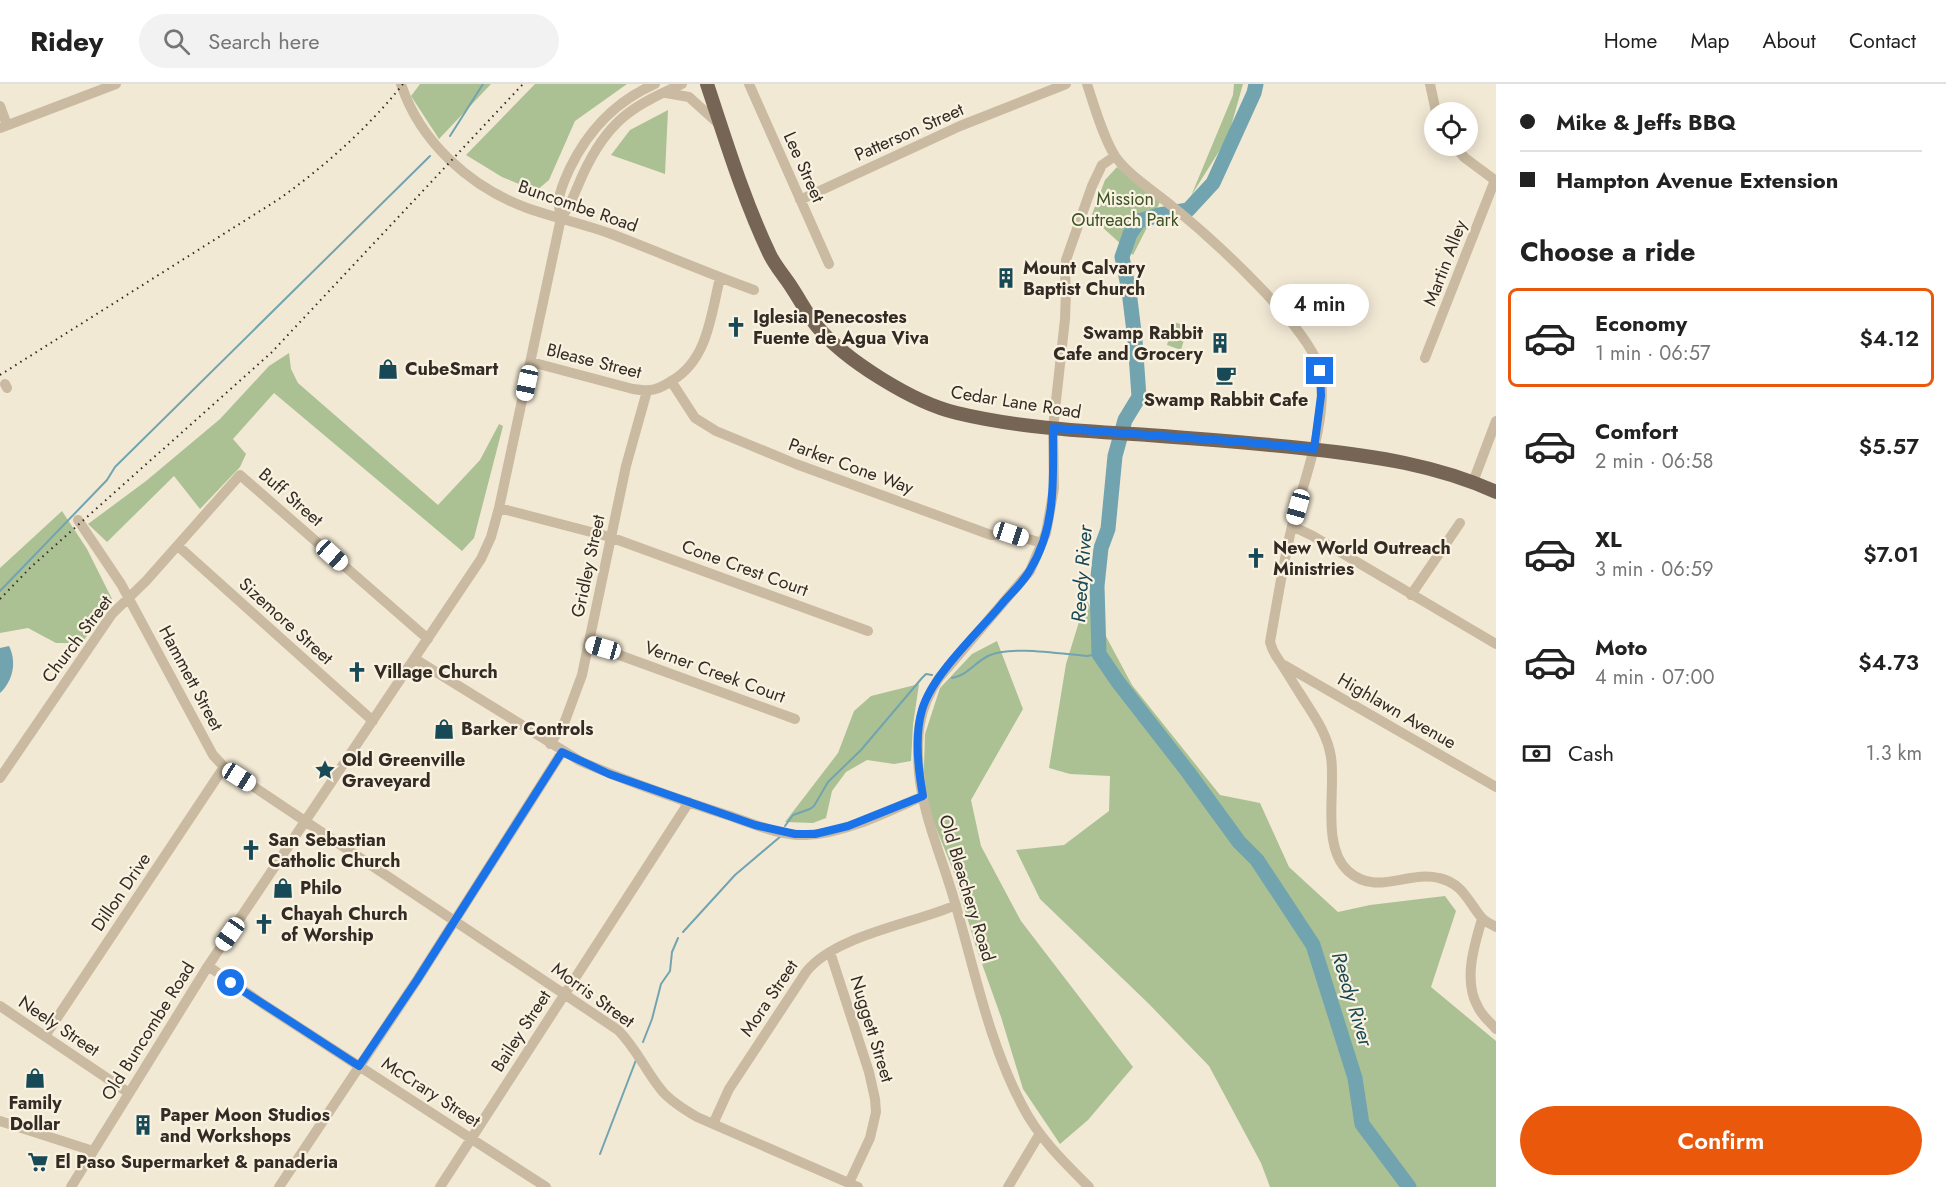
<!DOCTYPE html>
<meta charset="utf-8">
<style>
body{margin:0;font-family:Jost,sans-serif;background:#f2f2f2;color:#222;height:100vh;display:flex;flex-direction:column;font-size:22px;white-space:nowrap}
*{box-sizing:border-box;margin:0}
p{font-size:20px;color:#767676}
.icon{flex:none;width:33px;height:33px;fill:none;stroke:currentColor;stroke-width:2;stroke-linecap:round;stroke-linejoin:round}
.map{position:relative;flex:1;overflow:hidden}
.panel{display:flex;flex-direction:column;background:#fff;width:450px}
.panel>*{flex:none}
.guide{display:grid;align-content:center;height:132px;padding:0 24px;background:#fff}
.controls{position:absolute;left:1424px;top:18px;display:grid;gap:12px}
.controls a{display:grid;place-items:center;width:54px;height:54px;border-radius:50%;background:#fff;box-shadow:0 3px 15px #0003;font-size:30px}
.end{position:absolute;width:27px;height:27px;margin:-14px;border:8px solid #1a73e8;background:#fff;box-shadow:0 0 0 3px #fff}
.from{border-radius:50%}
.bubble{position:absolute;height:42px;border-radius:21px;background:#fff;box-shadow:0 3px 15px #0003;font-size:20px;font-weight:600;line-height:42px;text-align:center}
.car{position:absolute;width:18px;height:36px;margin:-18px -9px;border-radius:8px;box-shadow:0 0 4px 2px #0007;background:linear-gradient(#fff 24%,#345 0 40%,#fff 0 76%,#345 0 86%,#fff 0)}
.guide b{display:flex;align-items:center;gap:21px;height:57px;font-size:22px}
.guide b+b{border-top:2px solid #e0e0e0}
.guide i{width:15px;height:15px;background:#222}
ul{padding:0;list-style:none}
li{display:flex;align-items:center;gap:18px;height:99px;margin:0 12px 9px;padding:0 12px;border:3px solid transparent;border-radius:9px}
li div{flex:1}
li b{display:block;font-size:22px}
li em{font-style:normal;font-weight:600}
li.on{border-color:#ea580c}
li>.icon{width:54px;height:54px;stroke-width:1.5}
h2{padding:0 24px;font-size:27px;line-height:72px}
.pay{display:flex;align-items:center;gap:15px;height:66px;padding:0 24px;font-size:22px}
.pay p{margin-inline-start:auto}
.button{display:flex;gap:12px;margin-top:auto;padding:12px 24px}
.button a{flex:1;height:69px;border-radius:36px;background:#ea580c;color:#fff;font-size:24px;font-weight:600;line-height:69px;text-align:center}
header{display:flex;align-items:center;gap:36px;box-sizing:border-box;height:84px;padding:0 30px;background:#fff;border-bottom:2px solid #e0e0e0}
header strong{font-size:28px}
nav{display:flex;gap:33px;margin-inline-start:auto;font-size:21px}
.search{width:420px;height:54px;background:#f2f2f2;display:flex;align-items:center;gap:15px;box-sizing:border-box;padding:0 21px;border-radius:33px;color:#767676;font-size:22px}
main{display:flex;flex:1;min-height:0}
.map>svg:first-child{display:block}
.green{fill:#abc194}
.water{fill:#72a4b0}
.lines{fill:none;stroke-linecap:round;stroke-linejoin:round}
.stream{stroke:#72a4b0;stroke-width:2}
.river{stroke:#72a4b0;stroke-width:15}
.minor{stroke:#cabaa1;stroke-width:10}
.major{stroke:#766554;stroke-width:14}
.rail{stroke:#332b24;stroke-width:2;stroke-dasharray:1.5 4.5;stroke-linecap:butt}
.route{stroke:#1a73e8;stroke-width:8}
.labels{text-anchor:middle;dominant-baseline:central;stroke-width:4.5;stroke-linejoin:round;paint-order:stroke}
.street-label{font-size:18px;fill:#332b24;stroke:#faf2e1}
.park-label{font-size:18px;fill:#3c5327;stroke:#faf2e1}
.poi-label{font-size:18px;font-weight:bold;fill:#332b24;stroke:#faf2e1;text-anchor:start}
.water-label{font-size:20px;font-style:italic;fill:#184956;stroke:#faf2e1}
</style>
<header>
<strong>Ridey</strong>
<div class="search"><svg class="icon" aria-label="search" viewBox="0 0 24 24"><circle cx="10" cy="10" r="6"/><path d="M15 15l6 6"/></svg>Search here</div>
<nav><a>Home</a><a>Map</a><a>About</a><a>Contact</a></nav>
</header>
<main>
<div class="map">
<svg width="1496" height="1103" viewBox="0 0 1496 1103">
<rect width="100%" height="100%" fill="#f2e9d5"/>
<!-- green -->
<path class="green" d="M420,0H491L439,55L411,12Z
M535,0H627L575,37L549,96L536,107L502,93L466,71Z
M1234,0H1243L1228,53L1191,112L1233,11Z
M668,26L665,90L611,71L630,46Z
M1117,83L1160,118L1133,171L1091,133L1105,96Z
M1173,238L1188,242L1181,266L1167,261Z
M289,269L291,285L298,299L438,421L480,376L499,340L503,342L474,454L462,467L274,309L233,355L246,370L240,383L200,425L174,392L107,458L88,440L146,397L220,335L269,282Z
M62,427L87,465L112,515L82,559H56L28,544L0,549V484Z
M1086,515L1132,601L1220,711L1260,719L1289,783L1338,828L1370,821L1445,812L1456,827L1431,903L1496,957V1103H1270L1261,1079L1209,982L1149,920L1040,815L1016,766L1064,761L1109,727L1110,692L1070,690L1049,684L1066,580Z
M997,557L1023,625L971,716L981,762L1021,837L1133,983L1088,1036L1060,1060L1023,1005L1001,933L976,863L953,786L923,712L925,650L940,604L972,570Z
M919,600L913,641L911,677L894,680L867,676L846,688L832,707L826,734L813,739L785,738L838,669L854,627L871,612Z"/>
<!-- water -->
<path class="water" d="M9,562C17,578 13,597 0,609V564Z"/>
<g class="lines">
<!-- stream -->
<path class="stream" d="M450,52L483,0
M0,507L107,396L115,383L430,72
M952,594C968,591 974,579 988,572C1009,561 1062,570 1087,572L1099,570
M785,742L793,731L810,725L814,722L828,698L861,666L922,594L926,590L932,591
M683,848L735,791L781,752
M643,958L652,935L661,900L670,887L672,868L678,854
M600,1070L636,976"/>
<!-- river -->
<path class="river" d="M1256,0L1254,9L1213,99L1188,126L1159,131L1139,137L1130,150L1122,173L1129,207L1135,256L1139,313L1125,336L1115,372L1108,445L1101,464L1097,502L1099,570L1118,598L1188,688L1239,758L1257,776L1313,861L1355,994L1362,1040L1409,1103"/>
<!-- minor -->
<path class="minor" d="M401,0C420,58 470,103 527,124C555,134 585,140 614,151C661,169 707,189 754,206
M749,0L829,180
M1087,0C1094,21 1103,53 1115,72C1129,92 1154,107 1173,123C1209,152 1316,248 1321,291C1327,340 1304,395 1292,442C1283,480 1277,519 1270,558C1273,570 1276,571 1282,581C1288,590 1293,599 1299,608C1312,629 1327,648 1331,673C1336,706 1321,762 1348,787C1376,813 1408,786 1439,794C1462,799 1468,817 1481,833C1485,838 1491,840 1496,843
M1430,0L1436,28
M666,9L689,13L720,41
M0,22L7,41
M0,44L116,0
M1454,62L1465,74L1496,97
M800,116L960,42L1066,0
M561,134C574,117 578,98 588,80C612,33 636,21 682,0
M1425,274L1495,96
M531,278L633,305C651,308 658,306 673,296C708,275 711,230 720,194
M671,297L695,334L716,347L796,380L991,451L1011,450L1042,459
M5,300L7,304
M1473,398L1496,337
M499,424L610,453L868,547
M78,436L121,500L213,671L224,683L618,946C637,965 646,988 663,1008C672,1018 685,1026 697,1033L858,1103
M1292,442L1313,452L1496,560
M178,462L373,637
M1411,511L1460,439
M589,560L795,635
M415,575L580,677C628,698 677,715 727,731C752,739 779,752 806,751C844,750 889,727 923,712
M1284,581L1496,703
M550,660L565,637L582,591L626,382L647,307
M0,694L112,530L146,497L240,391L428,555
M1482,835C1474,862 1463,897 1478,923C1482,932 1490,938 1496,945
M830,868L869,988L875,1015L876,1028L870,1054L849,1099
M208,882L263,920L546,1103
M0,922L129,1009
M45,952L224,683
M0,1037L93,1067
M713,1040L729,1005L806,888C835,851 913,840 956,821
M71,1103L208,882L481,475L491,453L499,424L561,134C560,128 558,121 559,115C560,105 566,93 570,84C588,47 616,17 655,0
M279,1103L417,896L562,668
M440,1103L689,718
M1008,1103L1039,1051
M1089,1103C1064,1078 1039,1054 1023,1023C988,958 974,882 953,812C941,771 923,731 919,689C916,652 918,625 939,594L1030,487L1046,449L1054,404L1053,344L1065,235L1066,207L1065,190L1066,176L1092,102L1102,81L1115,72"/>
<!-- major -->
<path class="major" d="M707,0C726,57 744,117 770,171C776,183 785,193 792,204C800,216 807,230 816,241C844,276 914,319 957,329C1019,344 1084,347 1148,351C1202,355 1256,359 1310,365C1374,372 1437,381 1496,408"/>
<!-- rail -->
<path class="rail" d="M0,291L279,115C324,83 368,44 403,0
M0,515L32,482L271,269L523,0"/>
</g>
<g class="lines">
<!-- route -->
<path class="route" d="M231,899L359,982L417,896L562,668L609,690L629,697L755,741L795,750H815L848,742L923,712C918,685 914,653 922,626C932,591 977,550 1001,521C1010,510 1023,499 1030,486C1057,442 1053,393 1053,344L1256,359L1314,365L1321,312L1320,287"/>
</g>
<!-- icons -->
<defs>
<g id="building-bare" transform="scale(1.62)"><path d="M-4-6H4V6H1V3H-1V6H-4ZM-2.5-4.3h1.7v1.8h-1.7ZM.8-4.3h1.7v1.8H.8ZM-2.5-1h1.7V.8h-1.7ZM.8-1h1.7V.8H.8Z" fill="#184956" stroke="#faf2e1" stroke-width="2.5" paint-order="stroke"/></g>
<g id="church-bare" transform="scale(1.62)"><path d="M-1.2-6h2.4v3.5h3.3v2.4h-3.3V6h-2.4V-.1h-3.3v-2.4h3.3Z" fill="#184956" stroke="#faf2e1" stroke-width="2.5" paint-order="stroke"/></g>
<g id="shop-bare" transform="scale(1.62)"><path d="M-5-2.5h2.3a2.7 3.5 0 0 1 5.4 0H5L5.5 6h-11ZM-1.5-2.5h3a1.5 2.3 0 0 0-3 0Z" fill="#184956" stroke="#faf2e1" stroke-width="2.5" paint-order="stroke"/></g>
<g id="cafe-bare" transform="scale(1.62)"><path d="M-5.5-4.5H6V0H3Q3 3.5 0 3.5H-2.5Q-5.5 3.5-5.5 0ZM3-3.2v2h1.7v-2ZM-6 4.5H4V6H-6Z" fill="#184956" stroke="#faf2e1" stroke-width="2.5" paint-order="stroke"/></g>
<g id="sight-bare" transform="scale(1.62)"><path d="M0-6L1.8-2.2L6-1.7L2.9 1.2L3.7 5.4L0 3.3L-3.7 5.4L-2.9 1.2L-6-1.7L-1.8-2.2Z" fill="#184956" stroke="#faf2e1" stroke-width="2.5" paint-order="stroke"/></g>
<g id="supermarket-bare" transform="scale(1.62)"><path d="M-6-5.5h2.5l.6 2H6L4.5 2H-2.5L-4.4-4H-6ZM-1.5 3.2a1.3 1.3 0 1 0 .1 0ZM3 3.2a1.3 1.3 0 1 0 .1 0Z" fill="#184956" stroke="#faf2e1" stroke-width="2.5" paint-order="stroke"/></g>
</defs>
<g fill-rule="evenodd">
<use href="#building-bare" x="1006" y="194"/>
<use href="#church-bare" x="736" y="243"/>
<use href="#building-bare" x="1220" y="259"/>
<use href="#shop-bare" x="388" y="285"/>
<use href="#cafe-bare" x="1226" y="291"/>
<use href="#church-bare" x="1256" y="474"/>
<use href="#church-bare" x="357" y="588"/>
<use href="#shop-bare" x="444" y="645"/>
<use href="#sight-bare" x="325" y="686"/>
<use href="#church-bare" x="251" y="766"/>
<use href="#shop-bare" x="283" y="804"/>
<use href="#church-bare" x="264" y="840"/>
<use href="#shop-bare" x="35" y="994"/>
<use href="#building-bare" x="143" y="1041"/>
<use href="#supermarket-bare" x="38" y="1078"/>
</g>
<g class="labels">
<!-- street labels -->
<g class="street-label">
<text transform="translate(909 48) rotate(-24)">Patterson Street</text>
<text transform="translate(804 83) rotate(66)">Lee Street</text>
<text transform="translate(578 122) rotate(19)">Buncombe Road</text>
<text transform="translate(1445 179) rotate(-69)">Martin Alley</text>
<text transform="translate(594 277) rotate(14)">Blease Street</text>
<text transform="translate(1016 318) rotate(9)">Cedar Lane Road</text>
<text transform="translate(851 382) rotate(20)">Parker Cone Way</text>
<text transform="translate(291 413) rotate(41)">Buff Street</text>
<text transform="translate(588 482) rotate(-78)">Gridley Street</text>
<text transform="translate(745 484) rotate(20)">Cone Crest Court</text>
<text transform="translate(286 537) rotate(42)">Sizemore Street</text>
<text transform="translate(77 555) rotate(-53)">Church Street</text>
<text transform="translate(715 588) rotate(20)">Verner Creek Court</text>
<text transform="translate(191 594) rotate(62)">Hammett Street</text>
<text transform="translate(1397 627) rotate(30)">Highlawn Avenue</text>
<text transform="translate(967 804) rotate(73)">Old Bleachery Road</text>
<text transform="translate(121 808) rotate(-56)">Dillon Drive</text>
<text transform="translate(593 911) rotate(36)">Morris Street</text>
<text transform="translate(769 914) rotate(-56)">Mora Street</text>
<text transform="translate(59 942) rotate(34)">Neely Street</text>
<text transform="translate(872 945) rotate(73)">Nuggett Street</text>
<text transform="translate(148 947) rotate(-58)">Old Buncombe Road</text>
<text transform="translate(521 947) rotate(-57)">Bailey Street</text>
<text transform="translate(431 1008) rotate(33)">McCrary Street</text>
</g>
<!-- park labels -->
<g class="park-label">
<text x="1125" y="115">Mission<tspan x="1125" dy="21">Outreach Park</tspan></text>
</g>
<!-- poi labels -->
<g class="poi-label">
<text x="1023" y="184">Mount Calvary<tspan x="1023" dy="21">Baptist Church</tspan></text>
<text x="753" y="233">Iglesia Penecostes<tspan x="753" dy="21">Fuente de Agua Viva</tspan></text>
<text x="1203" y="249" text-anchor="end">Swamp Rabbit<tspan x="1203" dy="21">Cafe and Grocery</tspan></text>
<text x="405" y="285">CubeSmart</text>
<text x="1226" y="316" text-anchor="middle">Swamp Rabbit Cafe</text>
<text x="1273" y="464">New World Outreach<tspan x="1273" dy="21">Ministries</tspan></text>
<text x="374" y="588">Village Church</text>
<text x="461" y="645">Barker Controls</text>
<text x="342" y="676">Old Greenville<tspan x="342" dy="21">Graveyard</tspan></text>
<text x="268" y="756">San Sebastian<tspan x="268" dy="21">Catholic Church</tspan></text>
<text x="300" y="804">Philo</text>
<text x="281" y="830">Chayah Church<tspan x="281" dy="21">of Worship</tspan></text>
<text x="35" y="1019" text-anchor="middle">Family<tspan x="35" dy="21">Dollar</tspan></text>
<text x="160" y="1031">Paper Moon Studios<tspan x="160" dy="21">and Workshops</tspan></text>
<text x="55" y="1078">El Paso Supermarket &amp; panaderia</text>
</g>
<!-- water labels -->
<g class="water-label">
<text transform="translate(1082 490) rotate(-86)">Reedy River</text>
<text transform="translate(1352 915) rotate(73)">Reedy River</text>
</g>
</g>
</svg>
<div class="controls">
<a><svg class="icon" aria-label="locate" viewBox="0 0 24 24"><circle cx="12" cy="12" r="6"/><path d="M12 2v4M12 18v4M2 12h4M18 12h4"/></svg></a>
</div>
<i class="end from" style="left:231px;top:899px"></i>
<i class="end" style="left:1320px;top:287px"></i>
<div class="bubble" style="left:1270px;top:200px;width:99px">4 min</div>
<i class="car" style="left:527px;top:299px;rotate:192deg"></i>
<i class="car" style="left:1298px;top:423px;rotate:196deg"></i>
<i class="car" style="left:1011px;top:450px;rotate:108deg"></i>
<i class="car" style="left:332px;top:471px;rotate:132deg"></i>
<i class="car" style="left:603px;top:564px;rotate:286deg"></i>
<i class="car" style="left:239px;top:693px;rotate:122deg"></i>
<i class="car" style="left:230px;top:850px;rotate:215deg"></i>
</div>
<section class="panel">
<div class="guide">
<b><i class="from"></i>Mike &amp; Jeffs BBQ</b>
<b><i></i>Hampton Avenue Extension</b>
</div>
<h2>Choose a ride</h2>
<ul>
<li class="on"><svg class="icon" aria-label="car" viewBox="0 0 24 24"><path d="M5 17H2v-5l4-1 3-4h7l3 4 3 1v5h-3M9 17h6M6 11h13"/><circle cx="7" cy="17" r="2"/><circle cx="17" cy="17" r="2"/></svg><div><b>Economy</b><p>1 min · 06:57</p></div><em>$4.12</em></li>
<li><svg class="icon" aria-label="car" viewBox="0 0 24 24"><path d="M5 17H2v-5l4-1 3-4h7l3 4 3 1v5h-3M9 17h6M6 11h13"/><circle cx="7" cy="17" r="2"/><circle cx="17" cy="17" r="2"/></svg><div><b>Comfort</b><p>2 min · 06:58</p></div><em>$5.57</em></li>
<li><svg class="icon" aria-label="car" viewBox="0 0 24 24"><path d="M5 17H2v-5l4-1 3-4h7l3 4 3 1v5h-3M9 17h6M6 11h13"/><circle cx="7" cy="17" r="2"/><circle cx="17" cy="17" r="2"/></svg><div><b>XL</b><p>3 min · 06:59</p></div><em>$7.01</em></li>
<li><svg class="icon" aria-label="car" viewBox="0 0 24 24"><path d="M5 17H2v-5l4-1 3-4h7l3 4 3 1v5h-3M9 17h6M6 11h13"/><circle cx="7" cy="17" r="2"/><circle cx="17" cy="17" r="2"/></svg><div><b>Moto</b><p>4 min · 07:00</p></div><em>$4.73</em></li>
</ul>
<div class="pay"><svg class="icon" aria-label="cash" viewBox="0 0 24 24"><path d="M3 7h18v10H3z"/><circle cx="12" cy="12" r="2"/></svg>Cash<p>1.3 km</p></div>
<div class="button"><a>Confirm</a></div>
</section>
</main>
